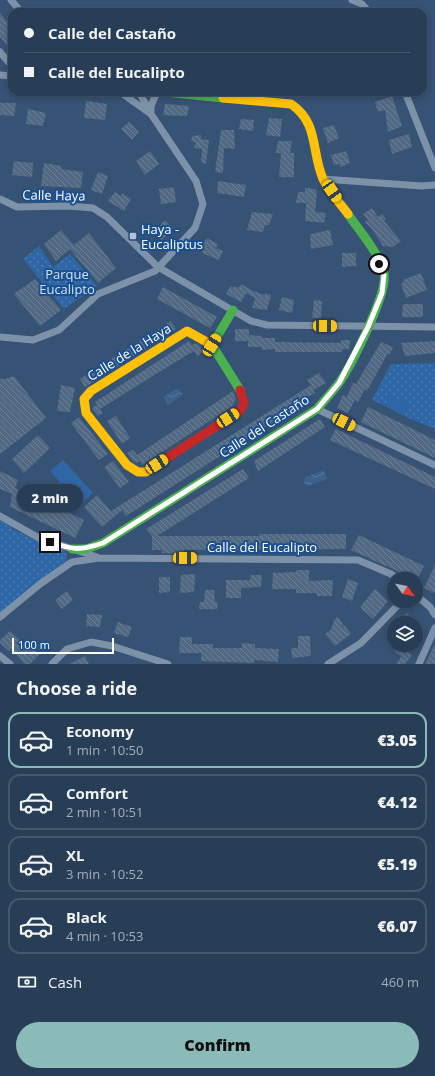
<!DOCTYPE html>
<meta charset="utf-8">
<style>
body{margin:0;font-family:"Open Sans",sans-serif;background:#30455d;color:#f1f3f6;height:100vh;display:flex;flex-direction:column;font-size:15px;white-space:nowrap}
*{box-sizing:border-box;margin:0}
p{font-size:13px;color:#a5aeba}
.icon{flex:none;width:22px;height:22px;fill:none;stroke:currentColor;stroke-width:2;stroke-linecap:round;stroke-linejoin:round}
.map{position:relative;height:664px;overflow:hidden}
.panel{display:flex;flex-direction:column;background:#283e57;flex:1}
.panel>*{flex:none}
.banner{position:absolute;left:8px;top:8px;width:419px;height:88px;border-radius:12px;box-shadow:0 2px 6px #0003,0 0 0 1px #44576d;display:grid;align-content:center;height:88px;padding:0 16px;background:#283e57}
.needle{width:26px;rotate:122deg}
.buttons{position:absolute;left:387px;top:572px;display:grid;gap:8px}
.buttons a{display:grid;place-items:center;width:36px;height:36px;border-radius:50%;background:#283e57;box-shadow:0 2px 6px #0003,0 0 0 1px #44576d;font-size:20px}
.scale{position:absolute;left:12px;bottom:10px;width:102px;box-sizing:border-box;padding-left:4px;border:2px solid #fff;border-top:0;font-size:11px;line-height:14px;white-space:nowrap;color:#fff;-webkit-text-stroke:3px #1b4f8f;paint-order:stroke}
.end{position:absolute;width:18px;height:18px;margin:-9px;border:5px solid #fff;background:#111;box-shadow:0 0 0 2px #111}
.from{border-radius:50%}
.bubble{position:absolute;height:28px;border-radius:14px;background:#283e57;box-shadow:0 2px 6px #0003,0 0 0 1px #44576d;font-size:13px;font-weight:800;line-height:28px;text-align:center}
.car{position:absolute;width:12px;height:24px;margin:-12px -6px;border-radius:5px;box-shadow:0 0 3px 1px #0007;background:linear-gradient(#f5c518 24%,#345 0 40%,#f5c518 0 76%,#345 0 86%,#f5c518 0)}
.banner b{display:flex;align-items:center;gap:14px;height:38px;font-size:15px}
.banner b+b{border-top:1px solid #44576d}
.banner i{width:10px;height:10px;background:#f1f3f6}
ul{padding:0;list-style:none}
li{display:flex;align-items:center;gap:12px;height:56px;margin:0 8px 6px;padding:0 8px;border:2px solid #44576d;border-radius:12px}
li div{flex:1}
li b{display:block;font-size:15px}
li em{font-style:normal;font-weight:800}
li.current{border-color:#8bbbb9}
li>.icon{width:36px;height:36px;stroke-width:1.5}
h2{padding:0 16px;font-size:18px;line-height:48px}
.pay{display:flex;align-items:center;gap:10px;height:44px;padding:0 16px;font-size:15px}
.pay p{margin-inline-start:auto}
.button{display:flex;gap:8px;margin-top:auto;padding:8px 16px}
.button a{flex:1;height:46px;border-radius:24px;background:#8bbbb9;color:#111;font-size:16px;font-weight:800;line-height:46px;text-align:center}
.map>svg:first-child{display:block}
.park{fill:url(#park-dots)}
.pitch{fill:#2f66a5}
.water{fill:url(#water-waves)}
.building{fill:url(#building-back-hatch)}
.lines{fill:none;stroke-linecap:round;stroke-linejoin:round}
.street{stroke:#7d92a8;stroke-width:7}
.fast{stroke:#4caf50;stroke-width:9}
.slow{stroke:#ffc107;stroke-width:9}
.jam{stroke:#c62828;stroke-width:9}
.route{stroke:#fff;stroke-width:5}
.poi-dot{fill:#b9c2ce;stroke:#1b4f8f;stroke-width:1.5}
.labels{text-anchor:middle;dominant-baseline:central;stroke-width:4;stroke-linejoin:round;paint-order:stroke}
.street-label{font-size:13px;fill:#fff;stroke:#1b4f8f}
.poi-label{font-size:13px;fill:#fff;stroke:#1b4f8f;text-anchor:start}
.park-label{font-size:13px;fill:#cfe3fa;stroke:#1b4f8f}
</style>
<div class="map">
<svg width="435" height="664" viewBox="0 0 435 664">
<defs>
<pattern id="park-dots" width="8" height="8" patternUnits="userSpaceOnUse"><rect width="8" height="8" fill="#2f66a5"/><path d="M2 2h.1M6 6h.1" fill="none" stroke="#4e7db2" stroke-width="1.8" stroke-linecap="round"/></pattern>
<pattern id="water-waves" width="16" height="10" patternUnits="userSpaceOnUse"><rect width="16" height="10" fill="#3b618d"/><path d="M0 5q4-4 8 0t8 0" fill="none" stroke="#58799e"/></pattern>
<pattern id="building-back-hatch" width="6" height="6" patternUnits="userSpaceOnUse"><rect width="6" height="6" fill="#526984"/><path d="M-1 5l2 2M0 0l6 6M5-1l2 2" fill="none" stroke="#6c8096"/></pattern>
</defs>
<rect width="100%" height="100%" fill="#365274"/>
<!-- park -->
<path class="park" d="M39,246L53,267L70,254L97,286L64,309L23,259Z
M435,363V429L404,416L409,404L391,395L385,406L372,400L391,364Z
M0,521L12,525L11,528L41,543L61,548L67,554L66,562L0,614Z"/>
<!-- pitch -->
<path class="pitch" d="M391,395L409,404L404,416L385,406Z
M63,460L93,493L80,505L50,471Z"/>
<!-- water -->
<path class="water" d="M178,388L183,395L168,405L163,397Z
M324,470L327,479L308,486L304,483L305,477Z"/>
<!-- building -->
<path class="building" d="M0,13L12,27V51L0,37Z
M392,96L402,126L388,132L385,110L378,112L375,102Z
M86,101L107,104L105,120L84,118Z
M0,103H16L14,116L0,115Z
M165,104L189,106L187,116L163,115Z
M28,109L46,113L43,126L26,124Z
M269,118L282,119L280,137L266,135Z
M241,119L254,120L253,131L239,129Z
M129,122L139,132L132,140L121,129Z
M334,125L339,138L328,143L323,128Z
M221,130H234L235,149L224,148L223,173L215,172Z
M409,134L412,147L392,154L389,140Z
M201,135V139L209,140L206,164L201,162L202,149L194,148L196,142L191,141L192,136Z
M278,141H292L290,153H294V177H279L281,153H276Z
M150,151L159,164L145,175L136,161Z
M346,151L350,163L341,167L339,164L334,165L331,155Z
M14,161L33,163L32,177L12,175Z
M44,163L61,166V169L83,172L81,188L41,186Z
M98,172L108,176L102,194L91,190Z
M218,181L246,185L244,197L217,193Z
M174,187L176,202L161,204L159,189Z
M305,188L315,189L317,192L315,212L326,213L324,223L305,221L306,203H296L298,192H305Z
M115,192L121,196L122,193L131,199L124,211L108,201Z
M372,208L378,217L382,214L386,219L384,221L401,241L393,247L383,246L372,229L365,222L368,220L363,214Z
M252,212L273,214L269,225H265L263,232L247,230Z
M165,220L173,228L162,240L153,233Z
M61,230L74,245L89,233L116,268L98,283L70,249L56,261L44,244Z
M330,230L333,245L311,249L310,234Z
M207,238L218,244L216,248L223,251L219,260L202,253L205,247L202,245Z
M342,253H356V266L342,267Z
M421,273L427,290L406,298L401,284L404,282L403,280Z
M35,279L61,310L40,326L14,294Z
M241,284L253,291L265,295L266,293L271,295L267,310L252,308L255,298L246,293L241,302L226,294L230,286L233,288L234,286L239,288Z
M163,287L217,317L210,328L157,299Z
M282,297L294,300L292,313L279,310Z
M314,300L322,301L321,318H312Z
M403,304H423V317H402Z
M171,321L176,329L85,387L80,379Z
M235,329H249V335L262,336V338H275V342L341,343V340H350L349,349H343L342,352H275V349L262,350V347H248V341H235Z
M189,341L192,345L195,343L200,346L203,352L198,356L194,351L151,377L100,409L103,413L98,416L93,410L92,408L97,405L95,402Z
M435,341V353L405,356L401,343Z
M381,342L393,347L390,354L388,353L367,391L365,389L358,402L355,400L348,413L337,408L343,395L347,397L353,383L356,384Z
M319,373L326,383L313,390L315,393L304,399L305,402L126,516L122,510L102,527L84,507L97,495L111,511L311,385L307,380Z
M14,376L46,418L0,454V379H5Z
M61,385L75,388L70,412L57,411Z
M233,391L236,400L233,403L234,405L142,465L140,461L137,463L132,460L127,453L133,450L137,455Z
M368,407L435,440V458L361,422Z
M116,416L130,438L122,444L107,421Z
M79,417L108,454L99,460L71,423Z
M320,419L325,427L258,471L254,461Z
M336,429L435,477V489L330,440Z
M38,435L50,448L24,473L12,459Z
M113,461L129,482L120,488L104,467Z
M243,469L249,478L157,536H260L259,534H346V549L184,550V554L162,553V550H152V536L146,529Z
M0,471L18,480L15,488L84,520L75,538L10,507L12,494L0,489Z
M359,535L424,566L417,580L351,550Z
M435,565V593L424,588Z
M296,570H309V581L333,580L332,596H317V593H296V589H272L273,573L296,572Z
M195,574L194,592L180,593L181,575Z
M251,575H262L261,587L241,588V598H226V580H250Z
M159,577H170V592L159,593Z
M348,579L358,583L352,601L342,597Z
M375,589L388,601L373,619L361,608V606Z
M205,590H214L215,602H218L217,609H199L200,602H204Z
M67,591L73,600L62,609L55,600Z
M407,613L417,623H396Z
M87,614L102,615L100,627L86,626Z
M338,617L343,624L342,628L344,625L351,634L335,646L325,634L331,630L334,620Z
M118,622L132,627L128,637L114,633Z
M10,631L27,647L30,644L39,655L30,664H25L11,649L9,651L0,643V640Z
M298,636H310L311,656L292,658L291,648H298Z
M180,637H192V644H213V648H242V643L255,644V648L279,649L278,662L254,660V663L201,661V653H179Z
M435,644V664H425Z
M399,645L412,655L405,664H396L401,657L394,651Z
M85,656L89,664H69Z"/>
<g class="lines">
<!-- street -->
<path class="street" d="M11,0L21,12
M352,0L362,4L369,12
M0,52L12,66
M0,75L12,76
M120,92L148,112
M405,92L435,168
M151,114V106L157,92
M323,179L422,186L435,185
M0,199L17,207L68,206L93,208L107,217L158,267L251,321L267,325L435,327
M0,337L33,340L59,330L98,294L155,271L195,228L203,204L196,181L151,114L139,92
M317,409L435,465
M0,516L39,538L97,557
M416,595L430,607L435,615
M0,617L40,584L72,562L99,558L358,560L391,574L397,579
M0,656L10,664
M52,664L67,649L91,642L112,646L168,664
M328,664L361,643L402,601
M419,664L435,628"/>
<!-- fast -->
<path class="fast" d="M165,92L223,98
M233,310L212,345L240,390
M72,549H86L103,543L317,409C324,401 332,392 339,383C351,366 388,293 384,274C379,252 360,232 348,214"/>
<!-- slow -->
<path class="slow" d="M223,98L291,104C319,123 311,151 323,179C328,191 340,203 348,214
M150,469L146,472H138L127,465L86,413L84,399L91,391L187,331L212,345"/>
<!-- jam -->
<path class="jam" d="M150,469L240,411L244,403L240,390"/>
</g>
<g class="lines">
<!-- route -->
<path class="route" d="M50,542C74,550 79,551 103,543L317,409L339,383L368,327L382,293L384,275L379,264"/>
</g>
<!-- markers -->
<rect class="poi-dot" x="129" y="232" width="8" height="8" rx="2"/>
<g class="labels">
<!-- street labels -->
<g class="street-label">
<text transform="translate(54 195) rotate(1)">Calle Haya</text>
<text transform="translate(129 352) rotate(-32)">Calle de la Haya</text>
<text transform="translate(264 426) rotate(-33)">Calle del Castaño</text>
<text x="262" y="547">Calle del Eucalipto</text>
</g>
<!-- poi labels -->
<g class="poi-label">
<text x="141" y="229">Haya -<tspan x="141" dy="15">Eucaliptus</tspan></text>
</g>
<!-- park labels -->
<g class="park-label">
<text x="67" y="274">Parque<tspan x="67" dy="15">Eucalipto</tspan></text>
</g>
</g>
</svg>
<div class="buttons">
<a><svg class="needle" viewBox="-14 -14 28 28"><path d="M0-13l5 13h-10z" fill="#e53935"/><path d="M0 13l5-13h-10z" fill="#a5aeba"/></svg></a>
<a><svg class="icon" aria-label="layers" viewBox="0 0 24 24"><path d="M12 4l9 5-9 5-9-5zM3 14l9 5 9-5"/></svg></a>
</div>
<div class="scale">100 m</div>
<i class="end from" style="left:379px;top:264px"></i>
<i class="end" style="left:50px;top:542px"></i>
<div class="bubble" style="left:17px;top:484px;width:66px">2 min</div>
<i class="car" style="left:332px;top:191px;rotate:146deg"></i>
<i class="car" style="left:325px;top:326px;rotate:91deg"></i>
<i class="car" style="left:212px;top:345px;rotate:31deg"></i>
<i class="car" style="left:228px;top:418px;rotate:57deg"></i>
<i class="car" style="left:344px;top:422px;rotate:116deg"></i>
<i class="car" style="left:157px;top:464px;rotate:57deg"></i>
<i class="car" style="left:185px;top:558px;rotate:90deg"></i>
<div class="banner">
<b><i class="from"></i>Calle del Castaño</b>
<b><i></i>Calle del Eucalipto</b>
</div>
</div>
<section class="panel">
<h2>Choose a ride</h2>
<ul>
<li class="current"><svg class="icon" aria-label="car" viewBox="0 0 24 24"><path d="M5 17H2v-5l4-1 3-4h7l3 4 3 1v5h-3M9 17h6M6 11h13"/><circle cx="7" cy="17" r="2"/><circle cx="17" cy="17" r="2"/></svg><div><b>Economy</b><p>1 min · 10:50</p></div><em>€3.05</em></li>
<li><svg class="icon" aria-label="car" viewBox="0 0 24 24"><path d="M5 17H2v-5l4-1 3-4h7l3 4 3 1v5h-3M9 17h6M6 11h13"/><circle cx="7" cy="17" r="2"/><circle cx="17" cy="17" r="2"/></svg><div><b>Comfort</b><p>2 min · 10:51</p></div><em>€4.12</em></li>
<li><svg class="icon" aria-label="car" viewBox="0 0 24 24"><path d="M5 17H2v-5l4-1 3-4h7l3 4 3 1v5h-3M9 17h6M6 11h13"/><circle cx="7" cy="17" r="2"/><circle cx="17" cy="17" r="2"/></svg><div><b>XL</b><p>3 min · 10:52</p></div><em>€5.19</em></li>
<li><svg class="icon" aria-label="car" viewBox="0 0 24 24"><path d="M5 17H2v-5l4-1 3-4h7l3 4 3 1v5h-3M9 17h6M6 11h13"/><circle cx="7" cy="17" r="2"/><circle cx="17" cy="17" r="2"/></svg><div><b>Black</b><p>4 min · 10:53</p></div><em>€6.07</em></li>
</ul>
<div class="pay"><svg class="icon" aria-label="cash" viewBox="0 0 24 24"><path d="M3 7h18v10H3z"/><circle cx="12" cy="12" r="2"/></svg>Cash<p>460 m</p></div>
<div class="button"><a>Confirm</a></div>
</section>
